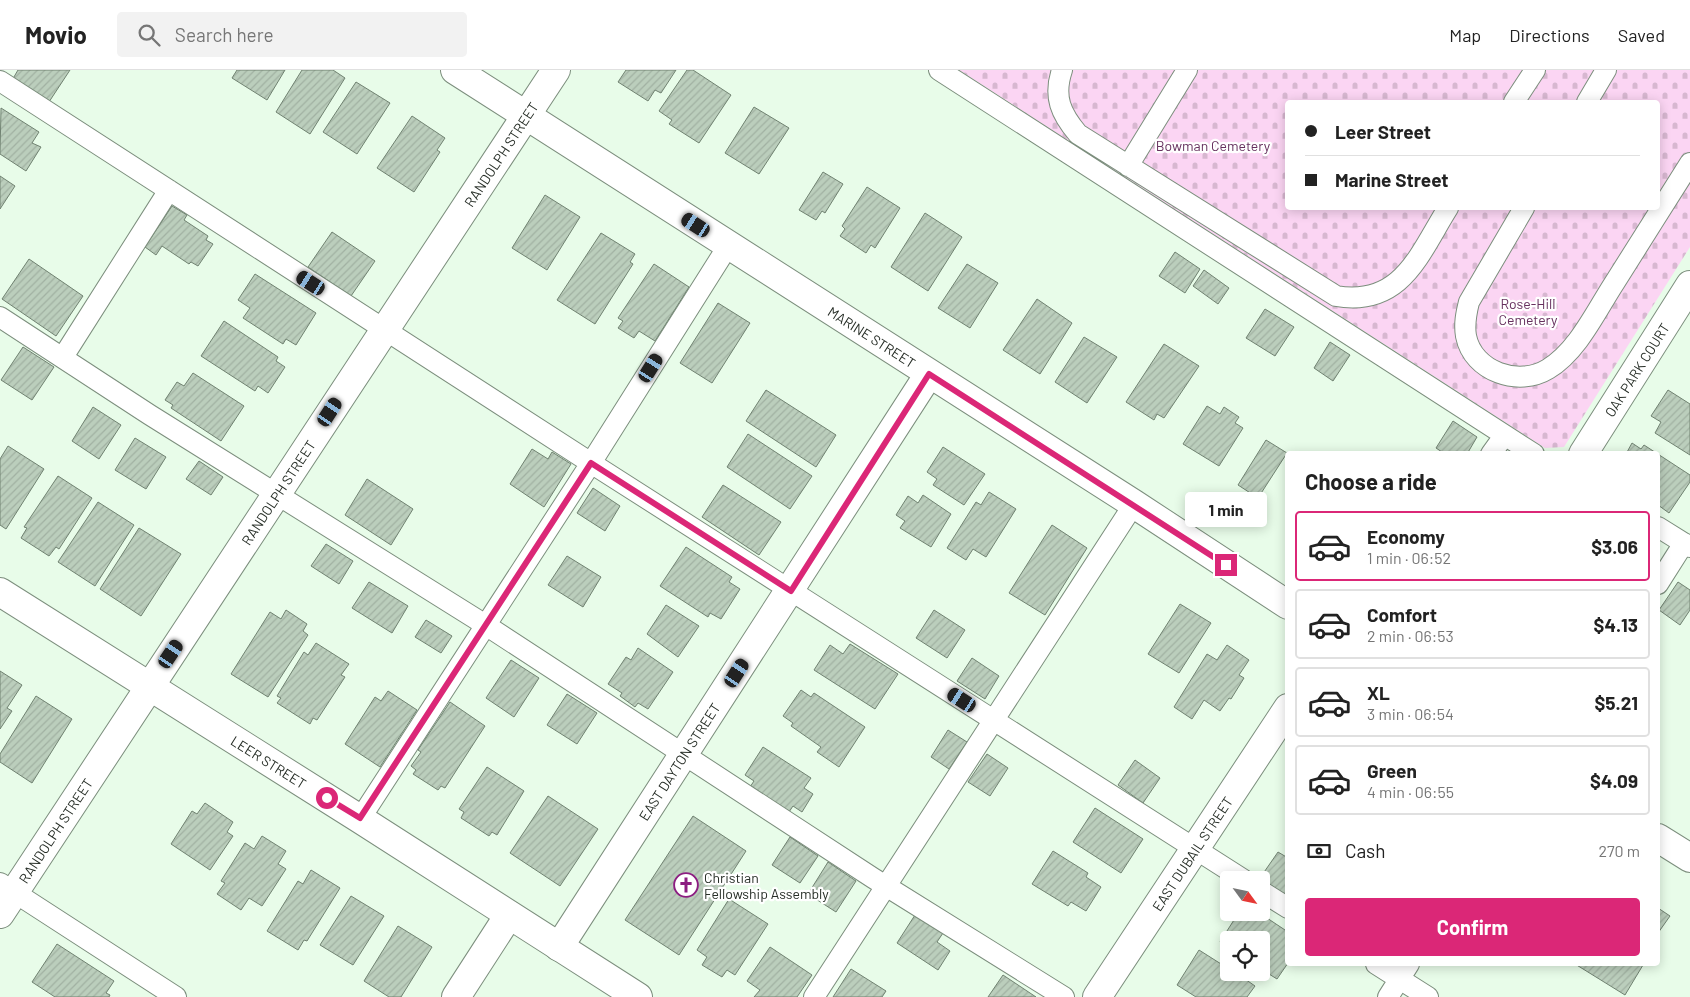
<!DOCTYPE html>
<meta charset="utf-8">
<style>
body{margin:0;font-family:Barlow,sans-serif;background:#f2f2f2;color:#222;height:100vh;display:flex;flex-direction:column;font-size:19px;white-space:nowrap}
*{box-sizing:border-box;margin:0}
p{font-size:16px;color:#767676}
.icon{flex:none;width:28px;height:28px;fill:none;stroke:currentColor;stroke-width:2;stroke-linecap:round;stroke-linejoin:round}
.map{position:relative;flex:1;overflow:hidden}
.drawer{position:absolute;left:1285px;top:381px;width:375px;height:515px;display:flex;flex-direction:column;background:#fff;border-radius:5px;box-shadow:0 2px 12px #0003}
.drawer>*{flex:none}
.banner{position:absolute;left:1285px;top:30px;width:375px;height:110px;border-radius:5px;box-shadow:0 2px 12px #0003;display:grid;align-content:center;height:110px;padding:0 20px;background:#fff}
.needle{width:32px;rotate:123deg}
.buttons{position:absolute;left:1220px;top:801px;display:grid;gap:10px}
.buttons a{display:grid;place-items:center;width:50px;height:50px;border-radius:5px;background:#fff;box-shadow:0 2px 12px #0003;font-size:25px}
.end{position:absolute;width:22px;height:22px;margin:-11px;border:6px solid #db2777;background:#fff;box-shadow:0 0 0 2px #fff}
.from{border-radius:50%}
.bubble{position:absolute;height:35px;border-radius:5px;background:#fff;box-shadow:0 2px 12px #0003;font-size:16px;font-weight:700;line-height:35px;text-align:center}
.car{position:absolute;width:15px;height:30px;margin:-15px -8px;border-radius:6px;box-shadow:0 0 4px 1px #0007;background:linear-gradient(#222 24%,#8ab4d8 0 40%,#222 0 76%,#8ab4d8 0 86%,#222 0)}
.banner b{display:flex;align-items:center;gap:18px;height:48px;font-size:19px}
.banner b+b{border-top:1px solid #e0e0e0}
.banner i{width:12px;height:12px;background:#222}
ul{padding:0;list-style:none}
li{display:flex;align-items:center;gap:15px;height:70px;margin:0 10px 8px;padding:0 10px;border:2px solid #e0e0e0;border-radius:5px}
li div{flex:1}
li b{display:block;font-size:19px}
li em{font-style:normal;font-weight:700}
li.current{border-color:#db2777}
li>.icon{width:45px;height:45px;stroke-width:1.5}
h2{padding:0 20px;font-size:22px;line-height:60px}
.pay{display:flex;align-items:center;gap:12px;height:55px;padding:0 20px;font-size:19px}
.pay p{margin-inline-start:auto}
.primary-button{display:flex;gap:10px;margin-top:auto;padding:10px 20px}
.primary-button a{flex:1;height:58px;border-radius:5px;background:#db2777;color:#fff;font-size:20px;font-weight:700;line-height:58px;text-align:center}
header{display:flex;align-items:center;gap:30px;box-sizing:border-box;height:70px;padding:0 25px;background:#fff;border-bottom:1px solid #e0e0e0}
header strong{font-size:24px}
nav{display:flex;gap:28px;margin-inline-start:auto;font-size:18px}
.search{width:350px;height:45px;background:#f2f2f2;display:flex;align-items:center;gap:12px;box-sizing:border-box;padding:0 18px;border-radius:5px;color:#767676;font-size:19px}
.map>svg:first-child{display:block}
.cemetery{fill:url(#cemetery-stones);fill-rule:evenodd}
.building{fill:url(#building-hatch);stroke:#708271}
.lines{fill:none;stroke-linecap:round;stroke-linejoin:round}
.service-casing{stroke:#7c8e7d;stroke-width:22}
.minor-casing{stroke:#7c8e7d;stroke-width:30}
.service{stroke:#fff;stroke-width:20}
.minor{stroke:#fff;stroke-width:28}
.route{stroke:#db2777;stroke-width:6}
.labels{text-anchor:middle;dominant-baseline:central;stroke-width:4.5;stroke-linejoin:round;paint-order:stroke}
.park-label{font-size:14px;fill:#66315e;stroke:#fff}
.street-label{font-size:14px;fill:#272e27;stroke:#fff}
.poi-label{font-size:14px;fill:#272e27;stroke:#fff;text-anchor:start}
</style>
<header>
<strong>Movio</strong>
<div class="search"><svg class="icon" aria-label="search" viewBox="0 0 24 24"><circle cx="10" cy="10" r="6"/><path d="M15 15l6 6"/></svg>Search here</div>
<nav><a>Map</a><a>Directions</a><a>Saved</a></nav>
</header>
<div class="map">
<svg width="1690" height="927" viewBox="0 0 1690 927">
<defs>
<pattern id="cemetery-stones" width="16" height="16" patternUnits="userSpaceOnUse" patternTransform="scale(1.25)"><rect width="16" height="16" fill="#fbd5f3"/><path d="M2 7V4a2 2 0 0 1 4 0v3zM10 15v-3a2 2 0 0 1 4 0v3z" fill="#d7b7d0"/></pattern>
<pattern id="building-hatch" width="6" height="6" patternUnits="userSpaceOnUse" patternTransform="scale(1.25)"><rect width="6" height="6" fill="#bbcebc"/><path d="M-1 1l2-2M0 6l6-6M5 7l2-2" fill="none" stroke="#a1b1a2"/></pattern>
</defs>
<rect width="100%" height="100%" fill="#e8fce9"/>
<!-- cemetery -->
<path class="cemetery" d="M959,0H1690V177L1564,377L1545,378ZM1288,32H1658V138H1288Z"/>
<!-- building -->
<path class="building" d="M18,0H70L47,35L11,12Z
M237,0H285L267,30L232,8Z
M302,0H333L345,8L310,64L276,42Z
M626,0H676L661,23L655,20L648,31L618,12Z
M687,0H693L731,25L699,73L669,54L672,50L659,41Z
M356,12L390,33L357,84L323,62Z
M754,37L789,58L759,104L725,83Z
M1,38L39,62L32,73L41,77L26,101L0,84Z
M412,46L445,68L437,80L440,82L414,122L377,98Z
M823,102L843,114L825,143L822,141L816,150L799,140Z
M0,106L15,116L0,139Z
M867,117L900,138L875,178L871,175L866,183L840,166L845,159L842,156Z
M545,125L580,147L547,200L512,178Z
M172,136L187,145L184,150L208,166L206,170L213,174L198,196L191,192L189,194L162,176L156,185L145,177Z
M925,143L962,167L928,221L891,197Z
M332,162L375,191L351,226L308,197Z
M601,163L635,184L630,192L633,194L595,254L557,230Z
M1175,182L1200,199L1185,223L1159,206Z
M29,189L83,226L56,266L2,229Z
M654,194L689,217L655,271L639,261L634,268L618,258L623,251L618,248Z
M967,194L998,213L970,258L938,238Z
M1204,200L1229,218L1218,234L1193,216Z
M255,204L316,243L296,275L286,269L283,274L243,248L250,238L238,230Z
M1037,229L1072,253L1040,304L1003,280Z
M718,233L750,253L712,313L680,293Z
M1265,239L1294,257L1275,286L1246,268Z
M224,251L278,287L276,291L285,297L268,323L258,316L255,321L201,286Z
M1084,267L1117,287L1087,333L1055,312Z
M1330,272L1350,285L1333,311L1314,298Z
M1164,274L1199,296L1164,348L1157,344L1154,350L1126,332Z
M23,277L54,297L32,330L1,310Z
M193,303L244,336L221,371L171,338L173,335L165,330L177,312L184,316Z
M766,320L836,365L816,397L746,351Z
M1668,320L1690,334V385L1655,363L1661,352L1651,346Z
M1207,336L1220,344L1224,337L1239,347L1235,353L1243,358L1219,396L1183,374Z
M93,337L121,355L99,389L72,371Z
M1453,351L1477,367L1467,384H1445L1436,378Z
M748,364L812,406L790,439L727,397Z
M135,368L166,387L146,419L115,400Z
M1266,370L1287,383L1258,428L1238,415Z
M1632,373L1641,379L1644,375L1690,405V412L1669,443L1658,435V384H1626Z
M8,376L44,399L6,459L0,455V389Z
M943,377L985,404L964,435L933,415L937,409L927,402Z
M532,379L548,389L552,382L571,394L544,437L510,414Z
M199,391L223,407L211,425L186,409Z
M58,406L92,428L59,479L56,477L49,486L21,468L27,458L24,457Z
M367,409L413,439L391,475L345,445Z
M723,415L781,452L759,485L702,447Z
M593,418L620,436L605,461L577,443Z
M989,422L1016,439L986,487L973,479L966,490L947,478L976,432L981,435Z
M923,425L951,444L931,477L900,458L905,451L896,445L908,426L918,433Z
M98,432L134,455L95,516L58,492Z
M1052,455L1087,478L1045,545L1009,523Z
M139,458L181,484L141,546L100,519Z
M326,474L353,491L339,514L311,496Z
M686,477L732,507L729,512L740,519L721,549L710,543L708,547L660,516Z
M567,486L601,507L583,537L548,515Z
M369,512L408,536L392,563L352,538Z
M1678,512L1690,520V540L1680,555L1659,540Z
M1180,534L1211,553L1179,603L1148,584Z
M666,535L699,556L678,587L647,564Z
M286,540L307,554L303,561L308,565L268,627L231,604L270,542L281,549Z
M934,540L965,560L947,588L916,568Z
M426,550L452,566L441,583L415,567Z
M316,573L349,594L341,605L345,607L317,650L313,648L310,654L277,633L281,628L277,626L304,582L308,585Z
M850,574L898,604L875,639L814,600L830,575L843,584Z
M1227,575L1249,590L1239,605L1244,608L1231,629L1229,628L1220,641L1204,630L1192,649L1174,637L1207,584L1217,590Z
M638,578L673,602L648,639L638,633L635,637L620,626L622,623L608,614L626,587L631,590Z
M972,588L999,606L985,629L957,611Z
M511,590L539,608L514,647L486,628Z
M0,601L22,615L7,638L12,641L0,659Z
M801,620L811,627L814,623L865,657L839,697L817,682L821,677L791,656L793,653L783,646Z
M388,621L417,640L380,697L345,674L375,627L381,631Z
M567,624L597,643L577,674L547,655Z
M36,626L72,649L32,713L0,692V684Z
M450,632L485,656L445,718L441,716L438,720L413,704L416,700L411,696L421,682L418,680Z
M948,660L967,672L949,699L931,687Z
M763,677L811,708L804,718L813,724L802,742L793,736L789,742L750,717L754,711L745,705Z
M987,684L1008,698L990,726L968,712Z
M1135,690L1160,708L1143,733L1118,715Z
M487,697L524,721L497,765L492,762L489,766L461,748L464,742L459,739Z
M548,726L598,759L560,816L510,783Z
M205,733L233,752L227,762L233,766L210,800L171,774L192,741L197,744Z
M1095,738L1143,769L1121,803L1073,772Z
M693,746L746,781L679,885L625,850Z
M262,766L286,781L278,794L286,799L262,836L249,828L241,840L217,824L225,813L221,811L245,773L254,779Z
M790,767L818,786L800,813L772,795Z
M1053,781L1088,803L1086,807L1101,817L1086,841L1071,832L1068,836L1032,814Z
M1278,782L1288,788L1286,825L1260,808Z
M828,792L856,811L836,842L808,824Z
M311,800L340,818L307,871L304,870L298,880L267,861L298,811L303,814Z
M351,826L384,846L353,895L320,875Z
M729,829L768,854L735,905L727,900L722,907L702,895L707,887L697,880Z
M1658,838L1670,846L1658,863Z
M1239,842H1258L1288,862V893L1277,909L1261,899V870H1229V878L1220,872Z
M915,845L943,863L937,872L950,881L938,900L897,873Z
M398,856L432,877L401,927H389L364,911Z
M57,874L114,911L106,923L110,925L109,927H55L32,912Z
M770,877L812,905L797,927H754L760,920L747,911Z
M1199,880L1229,899V902H1235L1255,916L1247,927H1196L1177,915Z
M1575,894H1641L1643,895L1625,925Z
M851,899L886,921L882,927H833Z
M1003,905L1036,927H988Z"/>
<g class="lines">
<!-- service casing -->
<g class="service-casing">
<path id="service" d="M939,0L1534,384
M1062,0C1053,27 1061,44 1078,64L1336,226C1402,237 1419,184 1448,138
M0,11L591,393L1244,810
M1514,32L1535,0
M1587,32L1606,0
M1128,96L1187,0
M1524,138L1469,232C1466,244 1464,254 1466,266C1473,302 1519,317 1548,299C1578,281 1596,241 1615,212C1640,172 1665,133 1690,93
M0,247L150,345L484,554L873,808L1064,927
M63,287L169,120
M1491,384L1504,366
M1658,457L1690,477
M1658,514L1684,473
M360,749L591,393L728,176
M0,813L176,927
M1261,821L1288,838
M1376,894L1428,927
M814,927L1134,434
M1388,927L1409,894"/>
</g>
<!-- minor casing -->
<g class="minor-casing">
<g id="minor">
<path id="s1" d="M455,0L1134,434L1288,535"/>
<path id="s2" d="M1583,384L1690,215"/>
<path id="s3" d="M0,522L360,749L638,927"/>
<path d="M1658,768L1690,788"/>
<path id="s4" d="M0,844L556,0"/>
<path id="s5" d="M559,877L929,304"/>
<path d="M456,927L509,845"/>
<path id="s6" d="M1097,927L1288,638"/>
</g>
</g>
<!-- service -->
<use href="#service" class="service"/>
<!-- minor -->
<use href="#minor" class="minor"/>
</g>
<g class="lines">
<!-- route -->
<path class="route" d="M327,728L360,748L591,393L791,521L929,304L1226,495"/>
</g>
<!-- icons -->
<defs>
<g id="church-ring" transform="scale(1.25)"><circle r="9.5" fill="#fff" stroke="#8c1d81" stroke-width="1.5"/><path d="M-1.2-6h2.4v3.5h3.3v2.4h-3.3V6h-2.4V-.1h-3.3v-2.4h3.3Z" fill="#8c1d81"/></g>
</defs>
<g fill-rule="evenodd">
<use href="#church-ring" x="686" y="815"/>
</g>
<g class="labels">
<!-- park labels -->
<g class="park-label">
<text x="1213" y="75">Bowman Cemetery</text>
<text x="1528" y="233">Rose-Hill<tspan x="1528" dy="16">Cemetery</tspan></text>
</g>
<!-- street labels -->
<g class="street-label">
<text stroke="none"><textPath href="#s4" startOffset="910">RANDOLPH STREET</textPath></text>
<text stroke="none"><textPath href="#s1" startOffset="495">MARINE STREET</textPath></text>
<text stroke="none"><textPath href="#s2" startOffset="100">OAK PARK COURT</textPath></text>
<text stroke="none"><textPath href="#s4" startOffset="505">RANDOLPH STREET</textPath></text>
<text stroke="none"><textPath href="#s3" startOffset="318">LEER STREET</textPath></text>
<text stroke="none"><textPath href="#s5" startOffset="221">EAST DAYTON STREET</textPath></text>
<text stroke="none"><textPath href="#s4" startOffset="100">RANDOLPH STREET</textPath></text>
<text stroke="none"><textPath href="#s6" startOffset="172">EAST DUBAIL STREET</textPath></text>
</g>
<!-- poi labels -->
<g class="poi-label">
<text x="704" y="807">Christian<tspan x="704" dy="16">Fellowship Assembly</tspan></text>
</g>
</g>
</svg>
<div class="buttons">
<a><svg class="needle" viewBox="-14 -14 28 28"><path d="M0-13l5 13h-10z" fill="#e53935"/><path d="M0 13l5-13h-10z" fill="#767676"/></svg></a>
<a><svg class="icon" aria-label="locate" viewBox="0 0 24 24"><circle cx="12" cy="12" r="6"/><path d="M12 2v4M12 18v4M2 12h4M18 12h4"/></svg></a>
</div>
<i class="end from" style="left:327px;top:728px"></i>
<i class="end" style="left:1226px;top:495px"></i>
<div class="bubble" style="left:1185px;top:422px;width:82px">1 min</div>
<i class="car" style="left:696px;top:155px;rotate:303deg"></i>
<i class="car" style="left:311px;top:213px;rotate:303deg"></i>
<i class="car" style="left:651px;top:298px;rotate:32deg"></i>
<i class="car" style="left:330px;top:342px;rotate:33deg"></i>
<i class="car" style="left:171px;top:584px;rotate:34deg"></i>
<i class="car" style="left:737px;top:603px;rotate:33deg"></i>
<i class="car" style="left:962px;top:630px;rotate:303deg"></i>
<div class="banner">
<b><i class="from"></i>Leer Street</b>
<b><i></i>Marine Street</b>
</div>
<section class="drawer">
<h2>Choose a ride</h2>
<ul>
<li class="current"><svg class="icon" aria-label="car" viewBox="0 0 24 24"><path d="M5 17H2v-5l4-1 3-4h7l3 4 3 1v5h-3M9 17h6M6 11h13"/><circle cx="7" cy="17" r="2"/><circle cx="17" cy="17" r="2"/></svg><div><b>Economy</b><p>1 min · 06:52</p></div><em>$3.06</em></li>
<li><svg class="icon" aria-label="car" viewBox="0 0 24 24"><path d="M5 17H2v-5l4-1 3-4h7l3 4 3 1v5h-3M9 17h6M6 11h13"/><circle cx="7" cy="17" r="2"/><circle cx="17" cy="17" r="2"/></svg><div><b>Comfort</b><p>2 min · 06:53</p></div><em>$4.13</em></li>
<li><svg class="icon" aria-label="car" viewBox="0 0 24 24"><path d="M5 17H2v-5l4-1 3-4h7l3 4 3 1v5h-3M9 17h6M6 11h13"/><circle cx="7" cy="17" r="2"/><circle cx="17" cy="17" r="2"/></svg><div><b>XL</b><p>3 min · 06:54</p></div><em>$5.21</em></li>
<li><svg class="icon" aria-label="car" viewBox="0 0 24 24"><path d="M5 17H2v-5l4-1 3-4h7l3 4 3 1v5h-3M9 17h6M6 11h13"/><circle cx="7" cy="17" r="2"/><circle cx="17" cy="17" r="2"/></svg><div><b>Green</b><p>4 min · 06:55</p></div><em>$4.09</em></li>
</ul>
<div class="pay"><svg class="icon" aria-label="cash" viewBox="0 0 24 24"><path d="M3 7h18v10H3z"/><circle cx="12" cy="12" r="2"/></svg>Cash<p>270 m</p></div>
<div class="primary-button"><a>Confirm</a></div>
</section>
</div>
